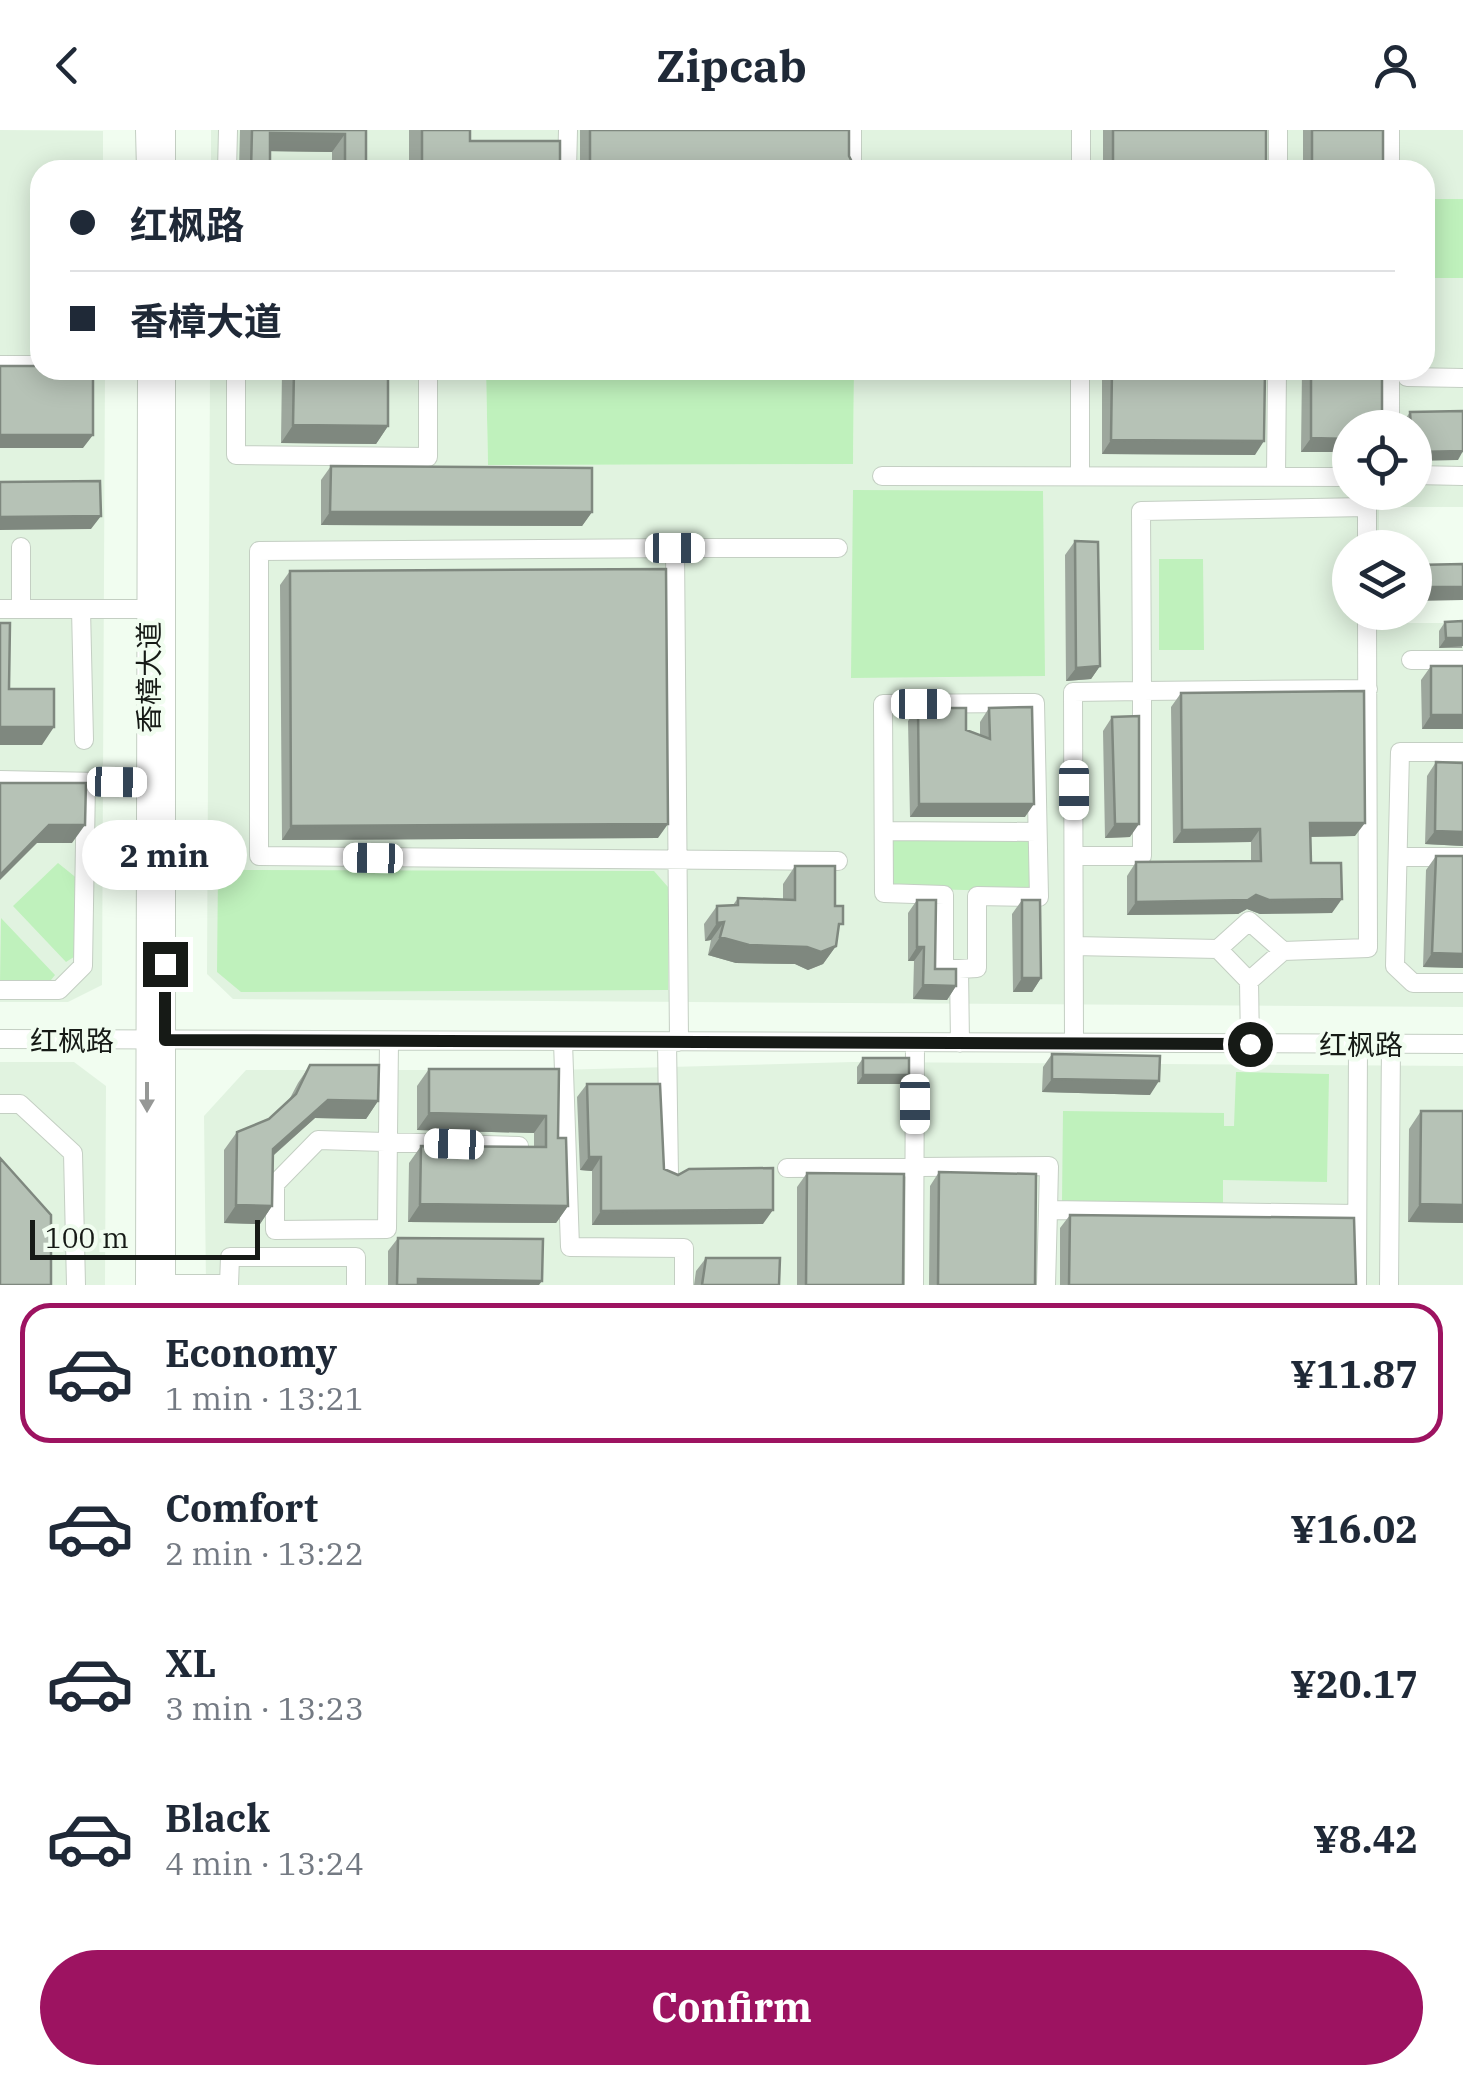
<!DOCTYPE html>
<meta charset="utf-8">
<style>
body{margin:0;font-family:"IBM Plex Serif","Noto Sans SC",serif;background:#f6f6f7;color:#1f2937;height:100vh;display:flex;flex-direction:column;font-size:38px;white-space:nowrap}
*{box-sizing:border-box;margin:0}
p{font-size:32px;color:#747a83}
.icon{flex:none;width:55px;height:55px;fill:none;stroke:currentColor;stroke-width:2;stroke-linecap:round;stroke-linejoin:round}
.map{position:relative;height:1155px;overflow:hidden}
.sheet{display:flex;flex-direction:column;background:#fff;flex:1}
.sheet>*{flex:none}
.guide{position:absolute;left:30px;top:30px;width:1405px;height:220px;border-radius:30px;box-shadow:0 5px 25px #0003;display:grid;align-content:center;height:220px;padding:0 40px;background:#fff}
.buttons{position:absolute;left:1332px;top:280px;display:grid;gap:20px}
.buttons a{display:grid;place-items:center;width:100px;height:100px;border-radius:50%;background:#fff;box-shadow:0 5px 25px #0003;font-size:50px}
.scale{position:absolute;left:30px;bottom:25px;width:230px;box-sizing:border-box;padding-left:10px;border:5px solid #161a16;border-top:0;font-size:28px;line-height:35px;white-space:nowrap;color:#161a16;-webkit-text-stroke:8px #f1fdf0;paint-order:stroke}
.end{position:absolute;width:45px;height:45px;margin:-22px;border:12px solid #161a16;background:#fff;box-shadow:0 0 0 5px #fff}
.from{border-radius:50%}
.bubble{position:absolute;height:70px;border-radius:35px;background:#fff;box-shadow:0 5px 25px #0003;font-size:32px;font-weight:800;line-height:70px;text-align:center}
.car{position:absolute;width:30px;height:60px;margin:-30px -15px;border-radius:12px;box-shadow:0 0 8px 2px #0007;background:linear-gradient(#fff 24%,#345 0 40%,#fff 0 76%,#345 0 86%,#fff 0)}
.guide b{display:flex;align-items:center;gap:35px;height:95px;font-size:38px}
.guide b+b{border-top:2px solid #e0e1e3}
.guide i{width:25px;height:25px;background:#1f2937}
ul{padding:18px 0 0;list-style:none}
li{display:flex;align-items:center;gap:30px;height:140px;margin:0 20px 15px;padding:0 20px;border:5px solid transparent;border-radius:30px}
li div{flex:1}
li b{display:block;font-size:38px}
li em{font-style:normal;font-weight:800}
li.active{border-color:#9d1361}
li>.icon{width:90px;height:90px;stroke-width:1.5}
.button{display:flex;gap:20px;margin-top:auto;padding:20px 40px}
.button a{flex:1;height:115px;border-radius:60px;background:#9d1361;color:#fff;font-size:40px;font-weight:800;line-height:115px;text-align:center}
header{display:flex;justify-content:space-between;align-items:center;height:130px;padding:0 40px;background:#fff;font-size:45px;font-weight:800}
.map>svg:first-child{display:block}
.built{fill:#e1f3e0;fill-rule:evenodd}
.green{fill:#bff1bc}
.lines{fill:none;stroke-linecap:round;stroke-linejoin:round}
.minor-casing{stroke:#c4cfc3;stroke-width:20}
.major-casing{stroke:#c4cfc3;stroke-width:22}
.minor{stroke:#fff;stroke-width:18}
.major{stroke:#fff;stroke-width:20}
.wall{fill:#9da79d}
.shaded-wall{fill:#7f887f}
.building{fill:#b6c2b6;stroke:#7f887f;stroke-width:2.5}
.oneway{fill:#969896}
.route{stroke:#161a16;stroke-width:12}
.labels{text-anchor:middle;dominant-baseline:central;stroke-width:9;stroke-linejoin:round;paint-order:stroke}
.street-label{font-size:28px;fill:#161a16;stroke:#f1fdf0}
</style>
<header><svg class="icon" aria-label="back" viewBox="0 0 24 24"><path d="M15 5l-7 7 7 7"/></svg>Zipcab<svg class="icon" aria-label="person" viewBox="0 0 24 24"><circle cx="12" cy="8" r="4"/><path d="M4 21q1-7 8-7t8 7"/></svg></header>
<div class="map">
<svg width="1463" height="1155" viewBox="0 0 1463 1155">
<rect width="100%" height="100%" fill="#f1fdf0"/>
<!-- built -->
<path class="built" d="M0,0L103,1V40H40V240H105L102,855L68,872H0Z
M211,0H1463V69H1425V40H211Z
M1425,148H1463V377H1390V363H1379V417L1350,418V482L1379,483L1380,493H1463V877L233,869L207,844L210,240H486L488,335L853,334L854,240H1425ZM1350,298H1415V362H1350Z
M0,932H74L106,956L105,1155H0Z
M853,932L1463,936V1155H206L204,986L246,940H556Z"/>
<!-- green -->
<path class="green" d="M1425,69H1463V148H1425Z
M486,240H854L853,334L488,335Z
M853,360L1043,361L1045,546L851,548Z
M1159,429H1203L1204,520H1159Z
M893,706L1033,708L1035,762L892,758Z
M58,733L79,750L77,825L66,832L13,776Z
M218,740L654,741L668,757V860L241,862L217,842Z
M1,788L55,845L47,855L0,853Z
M1236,942L1329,944L1327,1052L1223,1050V1073L1062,1071L1063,981L1224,983V996H1234Z"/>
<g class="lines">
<!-- minor casing -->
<g class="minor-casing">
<path id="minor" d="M852,0V40
M1390,0V40
M227,40L228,0
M567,40L568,0
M1081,40V0
M1278,40V0
M0,235H40
M236,240V325L428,327V240
M1390,240V298
M1407,247L1463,248
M1415,345L1463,346
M882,346L1350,347
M1080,346V240
M1276,346L1277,240
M21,417V479
M675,418H838
M0,479H149
M81,479L84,610
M1411,530H1463
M1463,622H1400L1395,836L1413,853H1463
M0,650L148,653
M884,701L1037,702
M1074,726H1142V561L1368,559
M1398,727H1463
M1074,816L1218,819L1249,791L1283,821
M1218,819L1249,851
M959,839L977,838V766L1039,767L1035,573L883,574L884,763L944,765V838L959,839L960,913
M0,860H59L83,836L86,652
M0,909L1463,914
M389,911L387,1099L275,1100V1054L318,1010L519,1016
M563,912L570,1117L684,1118V1155
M667,912L669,1046
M679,912L675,418L259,421V726L838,731
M1074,913L1073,562L1142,561L1141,381L1367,377V418
M1250,914L1249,851L1283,821L1368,818L1367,482
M0,974H20L73,1023L76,1155
M787,1038L1049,1036L1048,1080L1357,1084
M165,1154H229
M229,1155L230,1127H356V1155
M914,1155L915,913
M1046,1155L1048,1080
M1357,1155L1358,914
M1389,1155L1391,914"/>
</g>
<!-- major casing -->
<g class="major-casing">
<path id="major" d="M146,0L147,40
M165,0V40
M146,1155L148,240
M165,1155V240"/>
</g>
<!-- minor -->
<use href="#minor" class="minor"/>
<!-- major -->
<use href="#major" class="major"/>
</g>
<!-- wall -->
<path class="wall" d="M240,0H366V40H332V22L270,21V40H239Z
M409,0H470V11L560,40H409Z
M580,0H849V26L854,40H580Z
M1103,0H1266V40H1103Z
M1303,0H1383V40H1303Z
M282,240H388V296L376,314L281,313Z
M1102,240H1265L1255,325L1102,324Z
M1302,240H1382L1350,298V322H1301Z
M1410,282L1458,330L1415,298H1404V291Z
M331,336L592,382L582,396L321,395V350Z
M1075,411L1100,536L1091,549L1066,551L1065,425Z
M290,441L658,708L282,710L280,455Z
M1463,491L1462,518H1439V501L1445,492Z
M1431,536H1463V599H1422L1421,550Z
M1181,563L1355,706L1310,707L1311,733L1332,783L1260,784L1247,779L1238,784L1127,785V746L1136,732L1251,731V712L1173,713L1171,577Z
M918,578L980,606V592L989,578L1025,687H910L908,591Z
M1112,587L1130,707L1105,708L1103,601Z
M1436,632L1463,716L1425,714L1427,646Z
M1436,726H1463V838L1423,837L1426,740Z
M795,736L835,776L838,802L836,816L823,834L808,840L795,834L736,833L708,825L711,810L705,811L704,794L717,776L733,775L738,768L783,769V754Z
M917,770L935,839L956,856L947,870L913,869L914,831H908V783Z
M1022,770L1041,848L1032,862H1013L1012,784Z
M1052,924L1150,965L1042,962L1043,937Z
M863,928L909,945L902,954H857V937Z
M310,935L378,971L366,989L315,988L273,1026L272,1076L260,1094L224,1093V1020L237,1002L269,989L289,970L298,953Z
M429,939H559L558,1008L568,1076L556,1093L408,1092L409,1033L421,1016L534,1017V1003L417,1000V956Z
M587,954L664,1039L678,1045L763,1094L592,1095V1041L580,1040L577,967Z
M1421,981H1463V1093L1408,1092L1409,999Z
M939,1042L1035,1155H929L930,1056Z
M807,1043L903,1155H797V1057Z
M1070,1085L1356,1155H1060V1098Z
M398,1108L539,1155H388V1121Z
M706,1128L779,1155H694L696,1141Z"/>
<!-- shaded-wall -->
<path class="shaded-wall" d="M270,3L345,4L332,22L258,21Z
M293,295L388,296L376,314L281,313Z
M0,305H93L83,318H0Z
M1311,308L1350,309V322H1301Z
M1111,310L1264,311L1255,325L1102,324Z
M1463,321L1458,330L1415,331V322Z
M330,382H592L582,396L321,395Z
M101,386L91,399L0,400V387Z
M1416,457H1463V470L1415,471Z
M1446,508H1463V516L1439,518Z
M1100,536L1091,549L1066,551L1076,538Z
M1431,585H1463V599H1422Z
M0,597H54L42,615H0Z
M919,674H1034L1025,687H910Z
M1310,693H1365L1355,706L1301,707Z
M668,694L658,708L282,710L291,696Z
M1115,694H1139L1130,707L1105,708Z
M49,695H85L72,713H37L0,750V745Z
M1260,699L1251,712L1173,713L1182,700Z
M1435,701L1463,702V716L1425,714Z
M1256,765L1342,769L1332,783L1260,784L1247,779L1238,784L1127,785L1136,772Z
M724,792L711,810L705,811L717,793Z
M720,807L836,816L823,834L808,840L795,834L736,833L708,825Z
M917,817H924L914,831H908Z
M1432,823L1463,824V838L1423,837Z
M1022,848H1041L1032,862H1013Z
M923,855L956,856L947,870L913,869Z
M863,945H909L902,954H857Z
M1052,949L1159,951L1150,965L1042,962Z
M328,970L378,971L366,989L315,988L260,1037L273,1019Z
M429,983L546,986L534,1003L417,1000Z
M589,1027H601L592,1041L580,1040Z
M420,1074L568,1076L556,1093L408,1092Z
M1420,1074L1463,1075V1093L1408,1092Z
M236,1075L272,1076L260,1094L224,1093Z
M773,1080L763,1094L592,1095L601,1081Z
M418,1149L542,1151L539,1155H414Z"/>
<!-- building -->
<path class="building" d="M252,0H366V40H345V4L270,3V40H251Z
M422,0H470V11H560V40H422Z
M590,0H849V26L854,36V40H590Z
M1113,0H1266V40H1113Z
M1312,0H1383V40H1312Z
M0,236H40V240H93V305H0Z
M294,240H388V296L293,295Z
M1112,240H1265L1264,311L1111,310Z
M1311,240H1382V298H1350V309L1311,308Z
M1463,281V321L1415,322V298H1411L1410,282Z
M331,336L592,338V382H330Z
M100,351L101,386L0,387V352Z
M1075,411L1098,412L1100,536L1076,538Z
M1463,434V457H1416L1415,435Z
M666,439L668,694L291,696L290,441Z
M1463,491V508H1446L1445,492Z
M0,493H10L9,559H54V597H0Z
M1431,536H1463V585H1431Z
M1364,561L1365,693H1310L1311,733H1341L1342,769L1269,770L1256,765L1248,770L1136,772V732L1261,731L1260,699L1182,700L1181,563Z
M1032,577L1034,674H919L918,578H966V600L990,609L989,578Z
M1139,586V694H1115L1112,587Z
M1436,632L1463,633V702L1435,701Z
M0,653H86L85,695H49L0,745Z
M1436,726H1463V824L1432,823Z
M795,736H835V776H843V794H839L836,816L821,822L807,817L749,815L720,807L724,792L717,793V776L738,775V768L795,770Z
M917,770H936L935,839H956V856L923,855L924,817H917Z
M1022,770H1040L1041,848H1022Z
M1052,924L1160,926L1159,951L1052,949Z
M863,928H909V945H863Z
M310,935H379L378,971L328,970L273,1019L272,1076L236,1075L237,1002L269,989L296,964Z
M429,939H559L558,1008H566L568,1076L420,1074L421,1016L546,1017V986L429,983Z
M587,954H660L664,1039L678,1045L689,1039L773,1038V1080L601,1081V1027H589Z
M1421,981H1463V1075L1420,1074Z
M0,1028L51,1085V1155H0Z
M939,1042L1036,1044L1035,1155H938Z
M807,1043L904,1044L903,1155H806Z
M1070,1085L1354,1088L1356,1155H1069Z
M398,1108L543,1109L542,1151L418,1149V1155H397Z
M706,1128H780L779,1155H702Z"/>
<!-- one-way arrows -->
<defs><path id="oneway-solid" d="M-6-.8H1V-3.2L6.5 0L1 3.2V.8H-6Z" transform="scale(2.5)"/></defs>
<use class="oneway" href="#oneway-solid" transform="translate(147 967) rotate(90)"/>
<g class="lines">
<!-- route -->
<path class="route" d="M165,834V910L1250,914"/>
</g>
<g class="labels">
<!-- street labels -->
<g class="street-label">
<text transform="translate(148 547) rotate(-90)">香樟大道</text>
<text x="72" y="910">红枫路</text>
<text x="1361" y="914">红枫路</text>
</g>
</g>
</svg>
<div class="buttons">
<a><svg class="icon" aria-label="locate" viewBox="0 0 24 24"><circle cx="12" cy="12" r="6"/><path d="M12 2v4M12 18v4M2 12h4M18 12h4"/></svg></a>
<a><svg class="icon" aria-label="layers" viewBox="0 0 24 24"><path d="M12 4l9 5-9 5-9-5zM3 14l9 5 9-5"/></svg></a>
</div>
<div class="scale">100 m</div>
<i class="end from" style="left:1250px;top:914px"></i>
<i class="end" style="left:165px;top:834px"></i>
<div class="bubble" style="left:82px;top:690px;width:165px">2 min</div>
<i class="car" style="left:675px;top:418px;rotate:90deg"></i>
<i class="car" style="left:921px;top:574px;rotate:90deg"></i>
<i class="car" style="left:117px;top:652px;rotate:91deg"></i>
<i class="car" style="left:1074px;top:660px;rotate:180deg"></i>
<i class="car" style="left:373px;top:728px;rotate:271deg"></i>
<i class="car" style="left:915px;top:974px;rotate:180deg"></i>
<i class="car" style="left:454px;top:1014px;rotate:272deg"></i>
<div class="guide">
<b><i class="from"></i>红枫路</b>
<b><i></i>香樟大道</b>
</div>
</div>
<section class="sheet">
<ul>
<li class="active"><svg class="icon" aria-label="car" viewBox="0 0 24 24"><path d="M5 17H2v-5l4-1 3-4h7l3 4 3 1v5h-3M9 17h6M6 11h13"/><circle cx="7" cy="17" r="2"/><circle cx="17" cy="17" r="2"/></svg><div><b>Economy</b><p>1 min · 13:21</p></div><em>¥11.87</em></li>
<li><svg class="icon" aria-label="car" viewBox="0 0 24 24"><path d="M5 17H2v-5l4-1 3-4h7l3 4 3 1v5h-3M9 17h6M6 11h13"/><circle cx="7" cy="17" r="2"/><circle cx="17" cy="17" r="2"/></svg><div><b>Comfort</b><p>2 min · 13:22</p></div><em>¥16.02</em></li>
<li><svg class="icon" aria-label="car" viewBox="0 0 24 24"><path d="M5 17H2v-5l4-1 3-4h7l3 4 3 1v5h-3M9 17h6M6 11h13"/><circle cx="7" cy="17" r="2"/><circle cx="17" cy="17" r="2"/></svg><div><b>XL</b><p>3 min · 13:23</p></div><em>¥20.17</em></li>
<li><svg class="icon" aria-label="car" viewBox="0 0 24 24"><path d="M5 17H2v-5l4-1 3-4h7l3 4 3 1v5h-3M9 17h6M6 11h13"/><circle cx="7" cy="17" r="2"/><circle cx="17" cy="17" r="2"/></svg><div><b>Black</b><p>4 min · 13:24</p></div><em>¥8.42</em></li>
</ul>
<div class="button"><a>Confirm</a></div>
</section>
